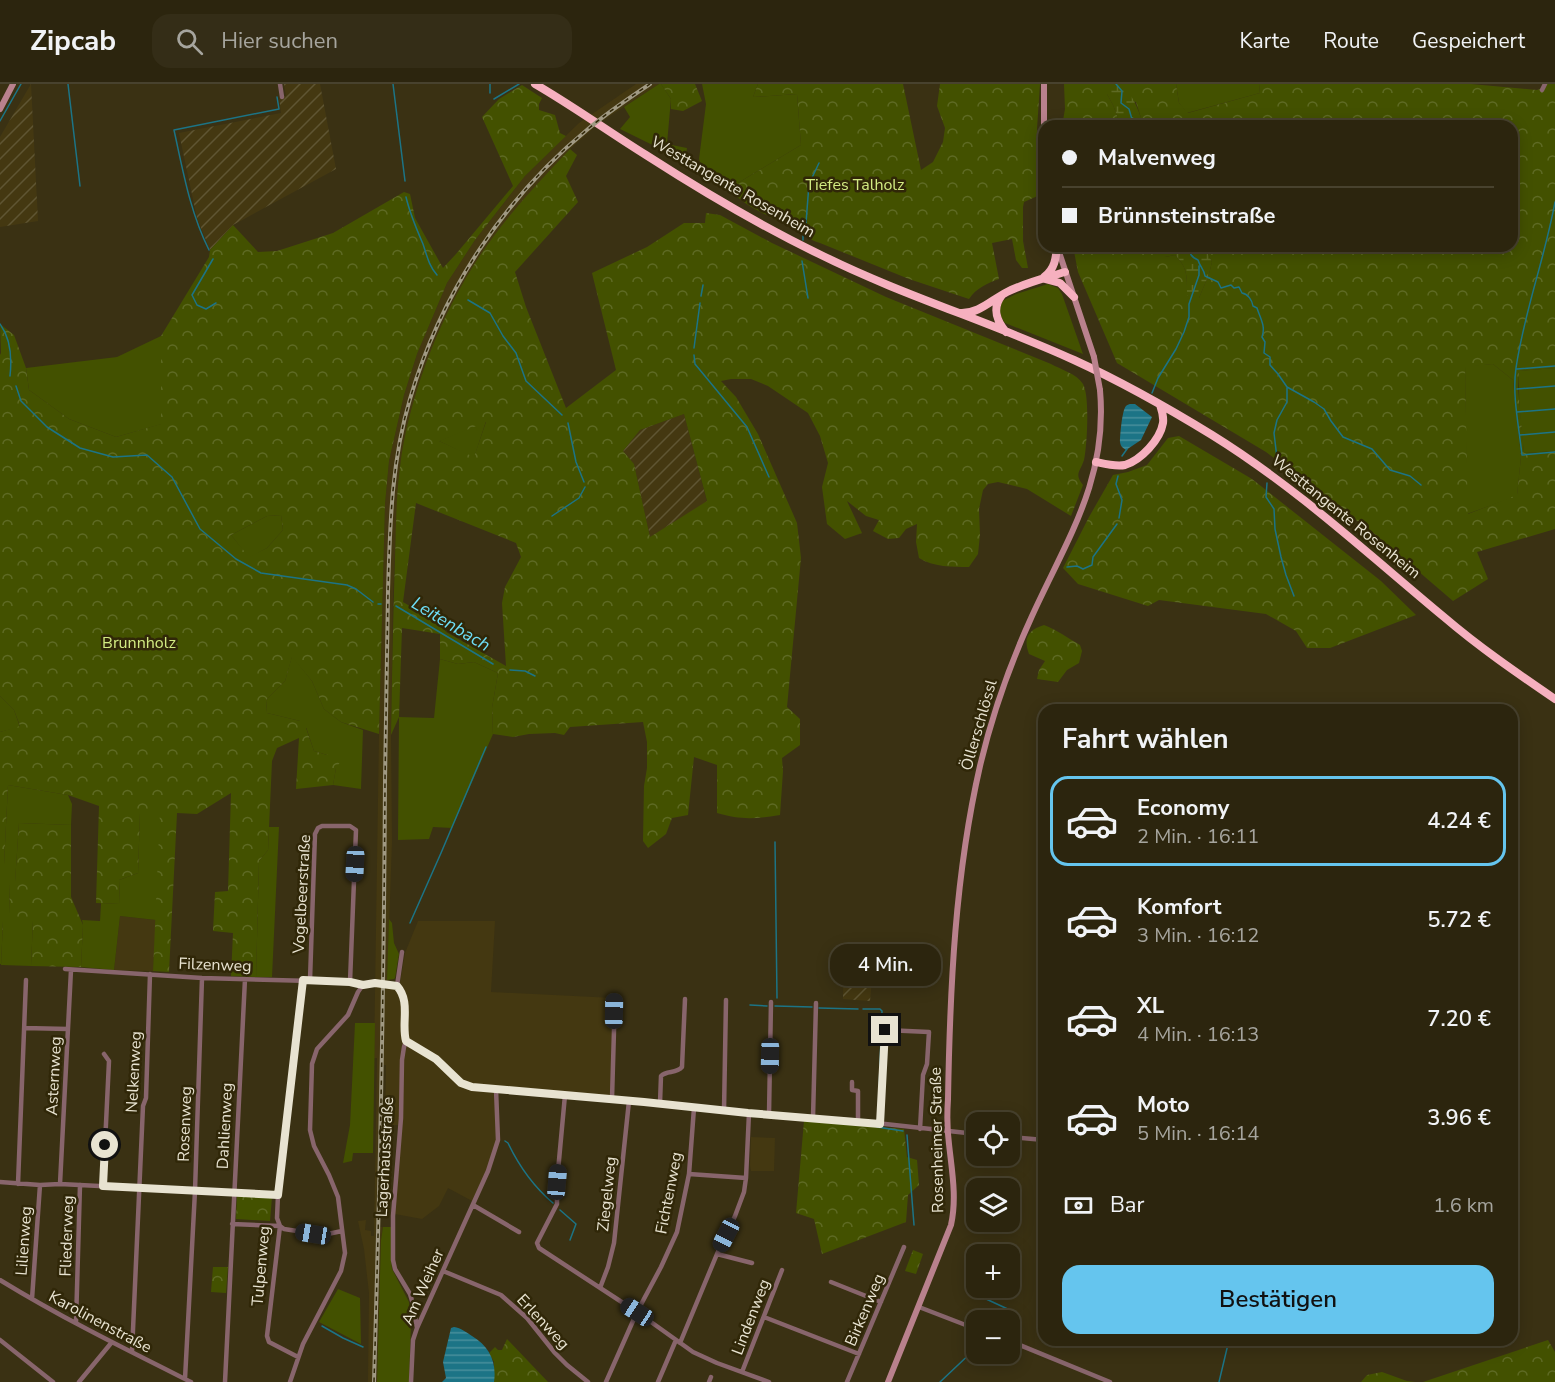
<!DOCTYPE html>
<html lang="de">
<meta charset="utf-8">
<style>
body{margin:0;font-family:"Nunito Sans",sans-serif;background:#342d17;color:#f1f3f6;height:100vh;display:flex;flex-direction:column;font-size:22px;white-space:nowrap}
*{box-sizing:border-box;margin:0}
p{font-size:20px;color:#a6a59e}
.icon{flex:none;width:33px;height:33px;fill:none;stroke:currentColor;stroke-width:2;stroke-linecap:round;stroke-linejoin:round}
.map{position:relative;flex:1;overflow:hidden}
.drawer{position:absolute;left:1038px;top:620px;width:480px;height:642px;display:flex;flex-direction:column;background:#2c250e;border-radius:18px;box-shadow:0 3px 15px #0003,0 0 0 2px #48422e}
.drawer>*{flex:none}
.hud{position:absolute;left:1038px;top:36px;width:480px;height:132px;border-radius:18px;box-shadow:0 3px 15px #0003,0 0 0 2px #48422e;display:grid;align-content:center;height:132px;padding:0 24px;background:#2c250e}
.tools{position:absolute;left:966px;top:1028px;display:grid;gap:12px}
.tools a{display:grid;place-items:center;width:54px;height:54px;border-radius:12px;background:#2c250e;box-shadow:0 3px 15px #0003,0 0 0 2px #48422e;font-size:30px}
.end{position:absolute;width:27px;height:27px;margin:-14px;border:8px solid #e8e3d1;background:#111;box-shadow:0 0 0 3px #111}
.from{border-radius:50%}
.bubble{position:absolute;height:42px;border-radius:18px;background:#2c250e;box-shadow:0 3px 15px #0003,0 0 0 2px #48422e;font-size:20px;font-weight:600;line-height:42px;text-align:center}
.car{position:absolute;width:18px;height:36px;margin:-18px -9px;border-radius:8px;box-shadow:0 0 4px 2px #0007;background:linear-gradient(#222 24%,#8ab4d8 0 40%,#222 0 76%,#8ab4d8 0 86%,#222 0)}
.hud b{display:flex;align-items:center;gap:21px;height:57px;font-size:22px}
.hud b+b{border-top:2px solid #48422e}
.hud i{width:15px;height:15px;background:#f1f3f6}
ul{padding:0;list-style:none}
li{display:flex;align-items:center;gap:18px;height:90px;margin:0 12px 9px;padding:0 12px;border:3px solid transparent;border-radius:18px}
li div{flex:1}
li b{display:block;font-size:22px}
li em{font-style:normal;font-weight:600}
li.on{border-color:#65c5ee}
li>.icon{width:54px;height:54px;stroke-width:1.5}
h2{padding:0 24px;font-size:27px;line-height:72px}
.pay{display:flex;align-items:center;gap:15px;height:66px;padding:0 24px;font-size:22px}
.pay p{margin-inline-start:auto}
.cta{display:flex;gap:12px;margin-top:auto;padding:12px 24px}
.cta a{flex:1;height:69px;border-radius:18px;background:#65c5ee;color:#111;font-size:24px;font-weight:600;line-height:69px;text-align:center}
header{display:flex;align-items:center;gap:36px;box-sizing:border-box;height:84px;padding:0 30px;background:#2c250e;border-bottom:2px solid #48422e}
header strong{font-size:28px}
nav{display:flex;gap:33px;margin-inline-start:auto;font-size:21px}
.search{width:420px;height:54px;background:#342d17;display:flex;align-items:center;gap:15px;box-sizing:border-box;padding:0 21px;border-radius:18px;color:#a6a59e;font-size:22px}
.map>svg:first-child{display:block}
.built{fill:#443811}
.industrial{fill:url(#industrial-furrows)}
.green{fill:#435100}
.forest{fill:url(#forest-crowns);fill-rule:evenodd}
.wetland{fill:url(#wetland-marsh)}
.water{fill:url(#water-rules)}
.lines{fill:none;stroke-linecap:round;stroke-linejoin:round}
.stream{stroke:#1c7486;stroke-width:1.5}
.street{stroke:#88656c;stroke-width:4.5}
.secondary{stroke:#b9818d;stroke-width:6}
.highway{stroke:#f6b0bf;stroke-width:8}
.rail-casing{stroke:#a09983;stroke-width:4}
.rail{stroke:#302708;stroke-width:1.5;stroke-dasharray:4.5;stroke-linecap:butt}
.secondary-bridge{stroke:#b9818d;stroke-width:6}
.route{stroke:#e8e3d1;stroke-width:8}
.labels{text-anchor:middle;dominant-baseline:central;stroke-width:5;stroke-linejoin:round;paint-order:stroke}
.park-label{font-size:16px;fill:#d3ec83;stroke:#302708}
.street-label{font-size:16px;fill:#e8e3d1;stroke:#302708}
.water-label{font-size:18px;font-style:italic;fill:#6edef7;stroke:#302708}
</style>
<header>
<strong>Zipcab</strong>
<div class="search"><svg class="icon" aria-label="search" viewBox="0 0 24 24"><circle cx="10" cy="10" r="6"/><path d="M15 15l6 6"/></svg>Hier suchen</div>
<nav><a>Karte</a><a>Route</a><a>Gespeichert</a></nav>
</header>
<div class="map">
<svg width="1555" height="1298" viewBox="0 0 1555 1298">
<defs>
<pattern id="industrial-furrows" width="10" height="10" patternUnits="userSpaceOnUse" patternTransform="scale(1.5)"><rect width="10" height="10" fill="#443811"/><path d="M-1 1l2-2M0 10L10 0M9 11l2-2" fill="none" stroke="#5f5533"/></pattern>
<pattern id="forest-crowns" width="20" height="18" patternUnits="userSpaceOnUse" patternTransform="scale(1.5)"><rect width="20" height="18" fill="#435100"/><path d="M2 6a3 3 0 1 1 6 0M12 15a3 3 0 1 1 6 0" fill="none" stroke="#5e6a24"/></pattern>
<pattern id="wetland-marsh" width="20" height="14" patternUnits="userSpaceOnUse" patternTransform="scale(1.5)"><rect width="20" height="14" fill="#435100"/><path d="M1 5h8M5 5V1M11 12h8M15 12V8" fill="none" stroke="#5e6a24"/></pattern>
<pattern id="water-rules" width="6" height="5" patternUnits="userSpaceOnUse" patternTransform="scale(1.5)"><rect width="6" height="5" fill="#1c7486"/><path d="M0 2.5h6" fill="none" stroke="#488e9b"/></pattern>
</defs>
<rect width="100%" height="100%" fill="#3a3113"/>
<!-- built -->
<path class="built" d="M636,0H659L599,39L570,65L537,101L499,146L472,184L446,233L423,288L400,382L397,426L393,514L391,651L392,757L387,903L393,905L400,899L405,869L418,837H495L491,908L614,914L612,1015L496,1005L498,1056L474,1118L448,1104L439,1122L422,1135L395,1130L402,1041H385L386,981H383L380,1143H383L381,1156L377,1298H368L369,1209L364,1165L358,1137L366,1136L365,1146L371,1147V1152H374L377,974H374L379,650L385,420L389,377L404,311L417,270L447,199L475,156L525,92L579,39Z
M120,832L156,836L153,887L114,886Z
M751,1053L775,1054L774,1087H751L750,1082Z"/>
<!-- industrial -->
<path class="industrial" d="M31,0L38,137L0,143V53Z
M284,0H320L336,85L233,141L210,166L197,134L179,49L281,29L279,13L286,12Z
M684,330L707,418L650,453L634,380L623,367L640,346Z
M844,869L874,872L870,917L843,915Z"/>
<!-- green -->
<path class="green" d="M659,0H661L671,15L667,60L687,64L685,77L620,45L630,33L624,23Z
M702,0H758L753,13L797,10L801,61L728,105C725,102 721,97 717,94C709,88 702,86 699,75L706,20Z
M1176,0H1259L1260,9L1187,29L1179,19Z
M1048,200L1058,204L1062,210L1083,270L1005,239C999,231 999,227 1002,217L1016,210Z
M161,252L162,340L116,353L69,335L29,306L26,284L117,273Z
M1493,280L1513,296L1521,373L1517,412L1467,430L1465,282Z
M1555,284V367L1524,369C1521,342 1518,315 1519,287Z
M486,337L474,374L439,357Z
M281,431L283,446L267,464L249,474L231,451L267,432Z
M292,572L312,597L324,625L341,638L363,646L361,705L333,701L336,684L327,671L314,667L306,643L300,637L267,629L266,616L285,597Z
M440,575L458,580L474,578L498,589L492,624L493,650L452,744L433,743L429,755L398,756L399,633L434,634Z
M0,612L14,626L20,643L0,648Z
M8,701L68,711L72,720L71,741L19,739L15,799H9L10,829H0V780H4Z
M140,727L161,728L156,836L120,832L114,886L81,883L83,841L82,836L100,837L101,819L120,820L119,796L138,789Z
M269,743H279L272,893H256L259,777L268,766Z
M389,835L392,839L394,859L399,870L395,894L394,895L387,896Z
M3,837H33L31,882L1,881Z
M355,939H375L373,1069H353L352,1077L343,1079L350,1041Z
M383,1143H392L391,1176L392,1185L409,1218L411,1240L409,1298H377L381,1156Z
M338,1205L360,1214L361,1260L319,1238Z"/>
<!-- forest -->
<path class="forest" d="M661,0H695L702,17L683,27L671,25V15Z
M758,0H903L921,86L933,78L943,58L945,44L937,22L940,0H1040L1037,45L1042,110L1024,118L1023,123V157L1028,184H1022L1016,176L1012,155L992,159L999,195C988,199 976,204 969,215L909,195L820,159C807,155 802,149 790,143C769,132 746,123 728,105L801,61L797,10L753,13Z
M1064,0H1176L1179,19L1188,29L1260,9L1259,0H1471L1537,6L1546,3L1547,0H1555V284L1519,287L1518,304L1524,369L1555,367V445L1477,468L1488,495L1453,517L1376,451L1266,368L1117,279L1078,188L1073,162H1152V163L1165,173L1175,171C1188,184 1187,193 1187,211L1199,214L1209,190L1212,178L1204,162H1512V42H1145L1141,34L1136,18L1107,10L1113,21L1121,42H1062L1065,25ZM1493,280L1513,296L1521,373L1517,411L1468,430L1465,283Z
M522,1L542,14L539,20V26L555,31L560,49L566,52L525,92L510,111L475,156L447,199L417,270L404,311L389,377L385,420L379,650L341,638L324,625L312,597L292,573L285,597L266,616L267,629L300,637L315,633L318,639L306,644L314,667L327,671L336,664L341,677L336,684L333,701L296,705L299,654L277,664L272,677L268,766L259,777L256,893L231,892L233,849L213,847L215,808L228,807L231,709L197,730L177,729L169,888L153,887L160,728H140L138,789L119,796L120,820L96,819L99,722L68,711L8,701L4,780H0V648L20,642L14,626L0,612V271L1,269L0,240L14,251L26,284L29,306L69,335L116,353L161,340V252L209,173L210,166L233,141L258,168L277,167L333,149L404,108L410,110L415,134L443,184L456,170L513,102L482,33L499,15ZM281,431L283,446L267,464L249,473L231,451L267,432Z
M570,65L577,71L566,92L578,118L515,188L526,223L566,324L616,286L592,189L647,163L684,139H705L706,129L720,131L772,159L886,213L1051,280C1060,285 1077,290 1083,300C1090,312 1087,362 1084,376C1080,388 1074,390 1083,401L1071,432L1027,405L998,398L988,400L983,406L979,425L980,451L978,470L969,483C953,483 933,483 919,474L916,458L917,440L906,445L899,454L888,455L873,447L879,436L866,432L847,417L862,449L845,455L827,440L822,403L828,379L820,352L808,329L768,302L751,295H731L721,297L736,313L758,350L797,439L801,474L787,623L800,635V661L782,674L783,687L780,731C755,735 741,736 717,729V681L694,673L688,731L672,734L666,750L648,764L643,757L644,702L647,684V658L643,638L570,643L564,651L555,649L529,650L513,653L493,650L492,624L498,589L474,578L458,580L440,575V550L402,544L399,633L391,651C392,592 393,533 395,474C396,444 396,413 400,383C408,317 437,240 472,184C499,140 535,102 570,65ZM684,330L707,417L650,453L634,380L623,367L640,346ZM486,338L474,373L439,357H440ZM416,419L516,459L521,473L505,503L502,519L506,582L446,548L442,541L403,518Z
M1179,352L1252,395L1381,497L1416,531L1330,564H1307L1296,547L1266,530L1159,516L1148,522L1078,500L1063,484L1089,433L1113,391L1128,388L1147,381L1168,354Z
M1044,541C1057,546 1068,554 1080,561L1082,567L1079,579L1067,586L1058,598L1037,595L1039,586L1045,577L1029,570C1023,554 1028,546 1044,541Z
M19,739L71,741V813L83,841L81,883L31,882L33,837H3L1,880H0V829H10L9,799L15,798Z
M804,1037L904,1045L907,1073L917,1076L919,1101L908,1111L906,1138L822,1170L814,1135L796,1129Z
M237,1111L272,1113L270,1137L236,1135Z
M913,1166L923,1170L916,1190L905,1187Z
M213,1183H228L226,1209L211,1208Z
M507,1255L548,1298H494V1278L489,1269L495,1263L498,1266H502Z
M1548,1256L1555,1268V1298H1423Z
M1382,1288L1407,1297L1415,1298H1361L1367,1291Z"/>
<!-- wetland -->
<path class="wetland" d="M1119,1C1137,13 1136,25 1145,42H1121L1113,21L1107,10V4Z
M1152,162H1204L1212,178L1209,190L1199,214L1193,216L1187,211C1187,193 1188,184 1175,171L1165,173L1156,172Z"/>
<!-- water -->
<path class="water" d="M1130,320H1135L1152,333L1141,356L1126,366C1122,363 1121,363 1120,358C1120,352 1122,326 1126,322C1127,321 1129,320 1130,320Z
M454,1243C461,1244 466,1248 472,1252C489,1262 497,1278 494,1298H442L446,1294L443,1278L451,1244Z"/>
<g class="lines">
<!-- stream -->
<path class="stream" d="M68,0L80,102
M393,0L405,97
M490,0V9
M1116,0L1122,7L1121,19L1129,25L1134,42
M494,15L519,0
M0,37L21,0
M406,113C410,130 416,144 423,160C427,172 429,182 437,191
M1555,118C1545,174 1524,228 1516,284C1512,311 1519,343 1522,371L1555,368
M804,147L806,139L809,100L819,79
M803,156V152
M1189,162C1189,169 1191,173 1198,176C1200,183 1204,185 1205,192L1218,198L1221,204L1231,201L1234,204L1239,203L1242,209C1248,210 1252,216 1253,222L1257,224C1260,234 1266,242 1262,253L1265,258L1264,269L1270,273V281L1278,290L1287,303L1314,318L1324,325L1331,337L1343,353L1372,365L1390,386L1410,392L1421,401
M209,166C190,128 183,87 174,46L279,25L277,13
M213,175L192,211L197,221L206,225L216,219
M802,177L808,214
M701,212L703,201
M468,216L490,229L503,252L516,269L526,297L562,331
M0,240C11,255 12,274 10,292
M694,264L700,219
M694,271L695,280L747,343L769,393
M1517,285L1555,282
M16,302L21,317L47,343L80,364L113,373L147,371L172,393L200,445L236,475L261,489L347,501L356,505L373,518
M1517,305L1555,302
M1152,309L1158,294L1176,265L1184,248L1189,233V220L1199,191V182
M1517,328L1555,325
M568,339L576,378L584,398
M1520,351L1555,348
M1122,372L1127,365
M1277,374L1274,349L1277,336L1287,318V304
M1118,392L1116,400L1122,416L1119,434
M1267,399L1266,413L1274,425L1275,445L1281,473L1286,491L1294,512
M552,432L579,414L585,403
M1067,483L1077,482L1083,485L1092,481L1093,473L1117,440
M378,520H381
M396,522L493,580
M510,586L525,587L535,592
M775,758L777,914
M410,839L441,769L486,663
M750,921L767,922
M775,922L812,923
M819,924L858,925
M863,925H880L882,927L878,1037
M877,1043L903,1047
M907,1051L914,1141
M505,1057L508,1059C519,1082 533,1102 553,1119
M560,1126L576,1140L570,1156
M971,1208L1012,1227L1004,1236
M322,1242L343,1254L363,1263
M940,1298L976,1264
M1219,1298L1229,1256"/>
<!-- street -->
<path class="street" d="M280,0L282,13
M1542,6L1545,0
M65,885L202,894L350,898L363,901
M310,896L315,750L318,744L322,742H350L356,746L350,898
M397,902C411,917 401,939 406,957L404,963L402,976L401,1034L393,1132V1176L395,1185L410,1210L413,1220L417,1244
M397,902L402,868
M24,944L68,945
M406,957L436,975L461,999L472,1003L660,1019L749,1029L858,1037L976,1050
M852,998V1006L858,1007V1037
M565,1011L557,1098V1120L539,1155L537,1159L539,1164L637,1228L693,1268L717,1279L769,1298
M612,1015L615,912
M660,1019L661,992C667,986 676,990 682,983L685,915
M724,1027L726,916
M769,1031L771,918
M813,1034L816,919
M881,1040L885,946L929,948L927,980L923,991L920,1045
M1010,1053L1044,1056
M689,1090L746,1094
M0,1098L40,1101L60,1100L278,1111
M18,1100L26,896
M60,1100L71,886
M103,1102L109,977L104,970
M473,1121L519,1148
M232,1140L280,1142L284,1145L323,1151L342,1147
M717,1170L752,1179
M443,1187L501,1211L527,1234L555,1269L567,1281L588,1298
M0,1196C62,1234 127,1266 191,1298
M831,1198L881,1218
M600,1204L608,1183L614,1159L629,1017
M32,1215L40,1101
M919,1223L976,1245
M764,1233L859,1270
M76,1239L80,1101
M0,1256L53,1298
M1010,1257L1110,1298
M680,1259L717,1170L735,1132L744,1108L746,1094L749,1029
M132,1268L143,1022L146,1014L150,890
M298,1273L269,1258L267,1252L280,1142L277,1134L278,1111L303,896
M742,1288L782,1186
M185,1295L195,1107L202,894
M79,1298L112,1258
M225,1298L245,895
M290,1298L303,1260L341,1187L345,1169L338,1113L329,1091L314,1062L310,1046L312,980L317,965L348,931L358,908L363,901L375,899L397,902
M411,1298L413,1256L417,1244L488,1087L498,1056L496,1005
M606,1298L637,1228L661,1183L677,1148L689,1090L694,1024
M658,1298L676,1256
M709,1298L711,1293
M847,1298L904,1163"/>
<!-- secondary -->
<path class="secondary" d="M1044,0V84
M0,25L13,0
M1058,165L1094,273
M888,1298L951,1141C957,1114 952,1088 949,1060C947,1045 947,1030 948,1015C950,903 955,791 980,682C992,631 1010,580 1032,532C1067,455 1108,396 1100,306"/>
<!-- highway -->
<path class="highway" d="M535,0C573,22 609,48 646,71C702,107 759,141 819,170C901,211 991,238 1074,276C1122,298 1168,324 1212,351C1296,403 1368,470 1444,533C1479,563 1517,589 1555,615
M1044,193C1055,185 1056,174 1057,162
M1045,195L1060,199L1074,213
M1002,211C992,224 996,236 1006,248
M960,229C979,230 991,216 1007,208C1025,199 1045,194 1065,188
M1096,378C1105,380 1116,383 1125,381C1141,376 1160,356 1163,339C1164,332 1162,327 1160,321"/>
<!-- rail casing -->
<g class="rail-casing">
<path id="rail" d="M374,1298C380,1098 384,897 385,697C386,634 387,571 388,508C390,443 391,378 410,315C441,209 503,115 588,45C608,28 629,14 650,0"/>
</g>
<!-- rail -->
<use href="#rail" class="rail"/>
<!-- secondary-bridge -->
<path class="secondary-bridge" d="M1094,273L1100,306"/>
</g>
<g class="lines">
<!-- route -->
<path class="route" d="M105,1061L103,1102L278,1111L303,896L350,898L363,901L375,899L397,902C411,918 401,939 406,957L436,975L461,999L472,1003L644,1018L748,1029L880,1040L885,946"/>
</g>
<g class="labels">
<!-- park labels -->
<g class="park-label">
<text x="855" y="101">Tiefes Talholz</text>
<text x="139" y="559">Brunnholz</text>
</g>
<!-- street labels -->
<g class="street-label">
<text transform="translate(733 103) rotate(30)">Westtangente Rosenheim</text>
<text transform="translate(1346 433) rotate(39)">Westtangente Rosenheim</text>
<text transform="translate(979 641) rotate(-74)">Öllerschlössl</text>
<text transform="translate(302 810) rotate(-87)">Vogelbeerstraße</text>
<text transform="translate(215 881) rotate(2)">Filzenweg</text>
<text transform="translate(134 988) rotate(-87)">Nelkenweg</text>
<text transform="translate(54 992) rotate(-87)">Asternweg</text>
<text transform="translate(185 1040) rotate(-88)">Rosenweg</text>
<text transform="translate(225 1042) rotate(-87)">Dahlienweg</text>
<text transform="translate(937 1056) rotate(-91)">Rosenheimer Straße</text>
<text transform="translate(385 1073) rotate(-87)">Lagerhausstraße</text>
<text transform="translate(669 1109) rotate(-79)">Fichtenweg</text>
<text transform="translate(607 1110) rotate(-84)">Ziegelweg</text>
<text transform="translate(67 1152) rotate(-88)">Fliederweg</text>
<text transform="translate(24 1157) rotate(-86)">Lilienweg</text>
<text transform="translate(261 1182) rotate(-85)">Tulpenweg</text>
<text transform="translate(423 1203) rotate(-66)">Am Weiher</text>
<text transform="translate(865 1226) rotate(-67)">Birkenweg</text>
<text transform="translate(751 1233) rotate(-69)">Lindenweg</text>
<text transform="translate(100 1238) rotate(28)">Karolinenstraße</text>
<text transform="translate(543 1238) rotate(47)">Erlenweg</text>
</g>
<!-- water labels -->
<g class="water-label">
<text transform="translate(451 540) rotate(31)">Leitenbach</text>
</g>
</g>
</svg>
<div class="tools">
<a><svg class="icon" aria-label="locate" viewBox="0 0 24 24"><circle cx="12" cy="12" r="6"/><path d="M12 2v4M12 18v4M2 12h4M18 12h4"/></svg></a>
<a><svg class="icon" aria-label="layers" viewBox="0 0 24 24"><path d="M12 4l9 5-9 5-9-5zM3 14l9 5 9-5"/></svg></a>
<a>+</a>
<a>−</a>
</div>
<i class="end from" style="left:105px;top:1061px"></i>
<i class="end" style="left:885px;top:946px"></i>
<div class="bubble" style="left:830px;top:860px;width:111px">4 Min.</div>
<i class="car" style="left:355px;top:780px;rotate:183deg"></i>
<i class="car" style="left:614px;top:927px;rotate:1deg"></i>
<i class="car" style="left:770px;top:972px;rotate:181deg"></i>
<i class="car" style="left:557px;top:1098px;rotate:5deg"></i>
<i class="car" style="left:313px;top:1150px;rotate:279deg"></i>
<i class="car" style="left:726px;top:1151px;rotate:207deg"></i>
<i class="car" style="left:637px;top:1228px;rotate:303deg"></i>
<div class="hud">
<b><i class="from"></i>Malvenweg</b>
<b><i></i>Brünnsteinstraße</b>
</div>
<section class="drawer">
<h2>Fahrt wählen</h2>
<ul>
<li class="on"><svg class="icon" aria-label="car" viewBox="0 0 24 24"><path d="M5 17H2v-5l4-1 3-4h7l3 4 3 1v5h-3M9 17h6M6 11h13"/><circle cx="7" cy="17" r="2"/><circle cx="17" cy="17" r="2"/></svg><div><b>Economy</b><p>2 Min. · 16:11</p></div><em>4.24 €</em></li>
<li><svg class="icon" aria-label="car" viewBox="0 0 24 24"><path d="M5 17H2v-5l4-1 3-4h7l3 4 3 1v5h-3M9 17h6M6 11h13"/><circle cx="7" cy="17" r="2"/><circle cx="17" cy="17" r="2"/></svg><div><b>Komfort</b><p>3 Min. · 16:12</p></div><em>5.72 €</em></li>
<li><svg class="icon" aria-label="car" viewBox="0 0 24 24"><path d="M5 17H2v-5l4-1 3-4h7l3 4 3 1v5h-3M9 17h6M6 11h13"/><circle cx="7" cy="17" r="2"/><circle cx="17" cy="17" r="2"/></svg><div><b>XL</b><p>4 Min. · 16:13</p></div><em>7.20 €</em></li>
<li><svg class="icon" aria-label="car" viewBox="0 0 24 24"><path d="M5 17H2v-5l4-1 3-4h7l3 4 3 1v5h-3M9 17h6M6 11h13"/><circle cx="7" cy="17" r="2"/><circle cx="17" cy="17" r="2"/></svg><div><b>Moto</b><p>5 Min. · 16:14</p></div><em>3.96 €</em></li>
</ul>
<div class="pay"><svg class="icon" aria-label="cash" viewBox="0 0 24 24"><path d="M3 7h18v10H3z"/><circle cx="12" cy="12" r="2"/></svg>Bar<p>1.6 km</p></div>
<div class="cta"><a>Bestätigen</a></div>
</section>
</div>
